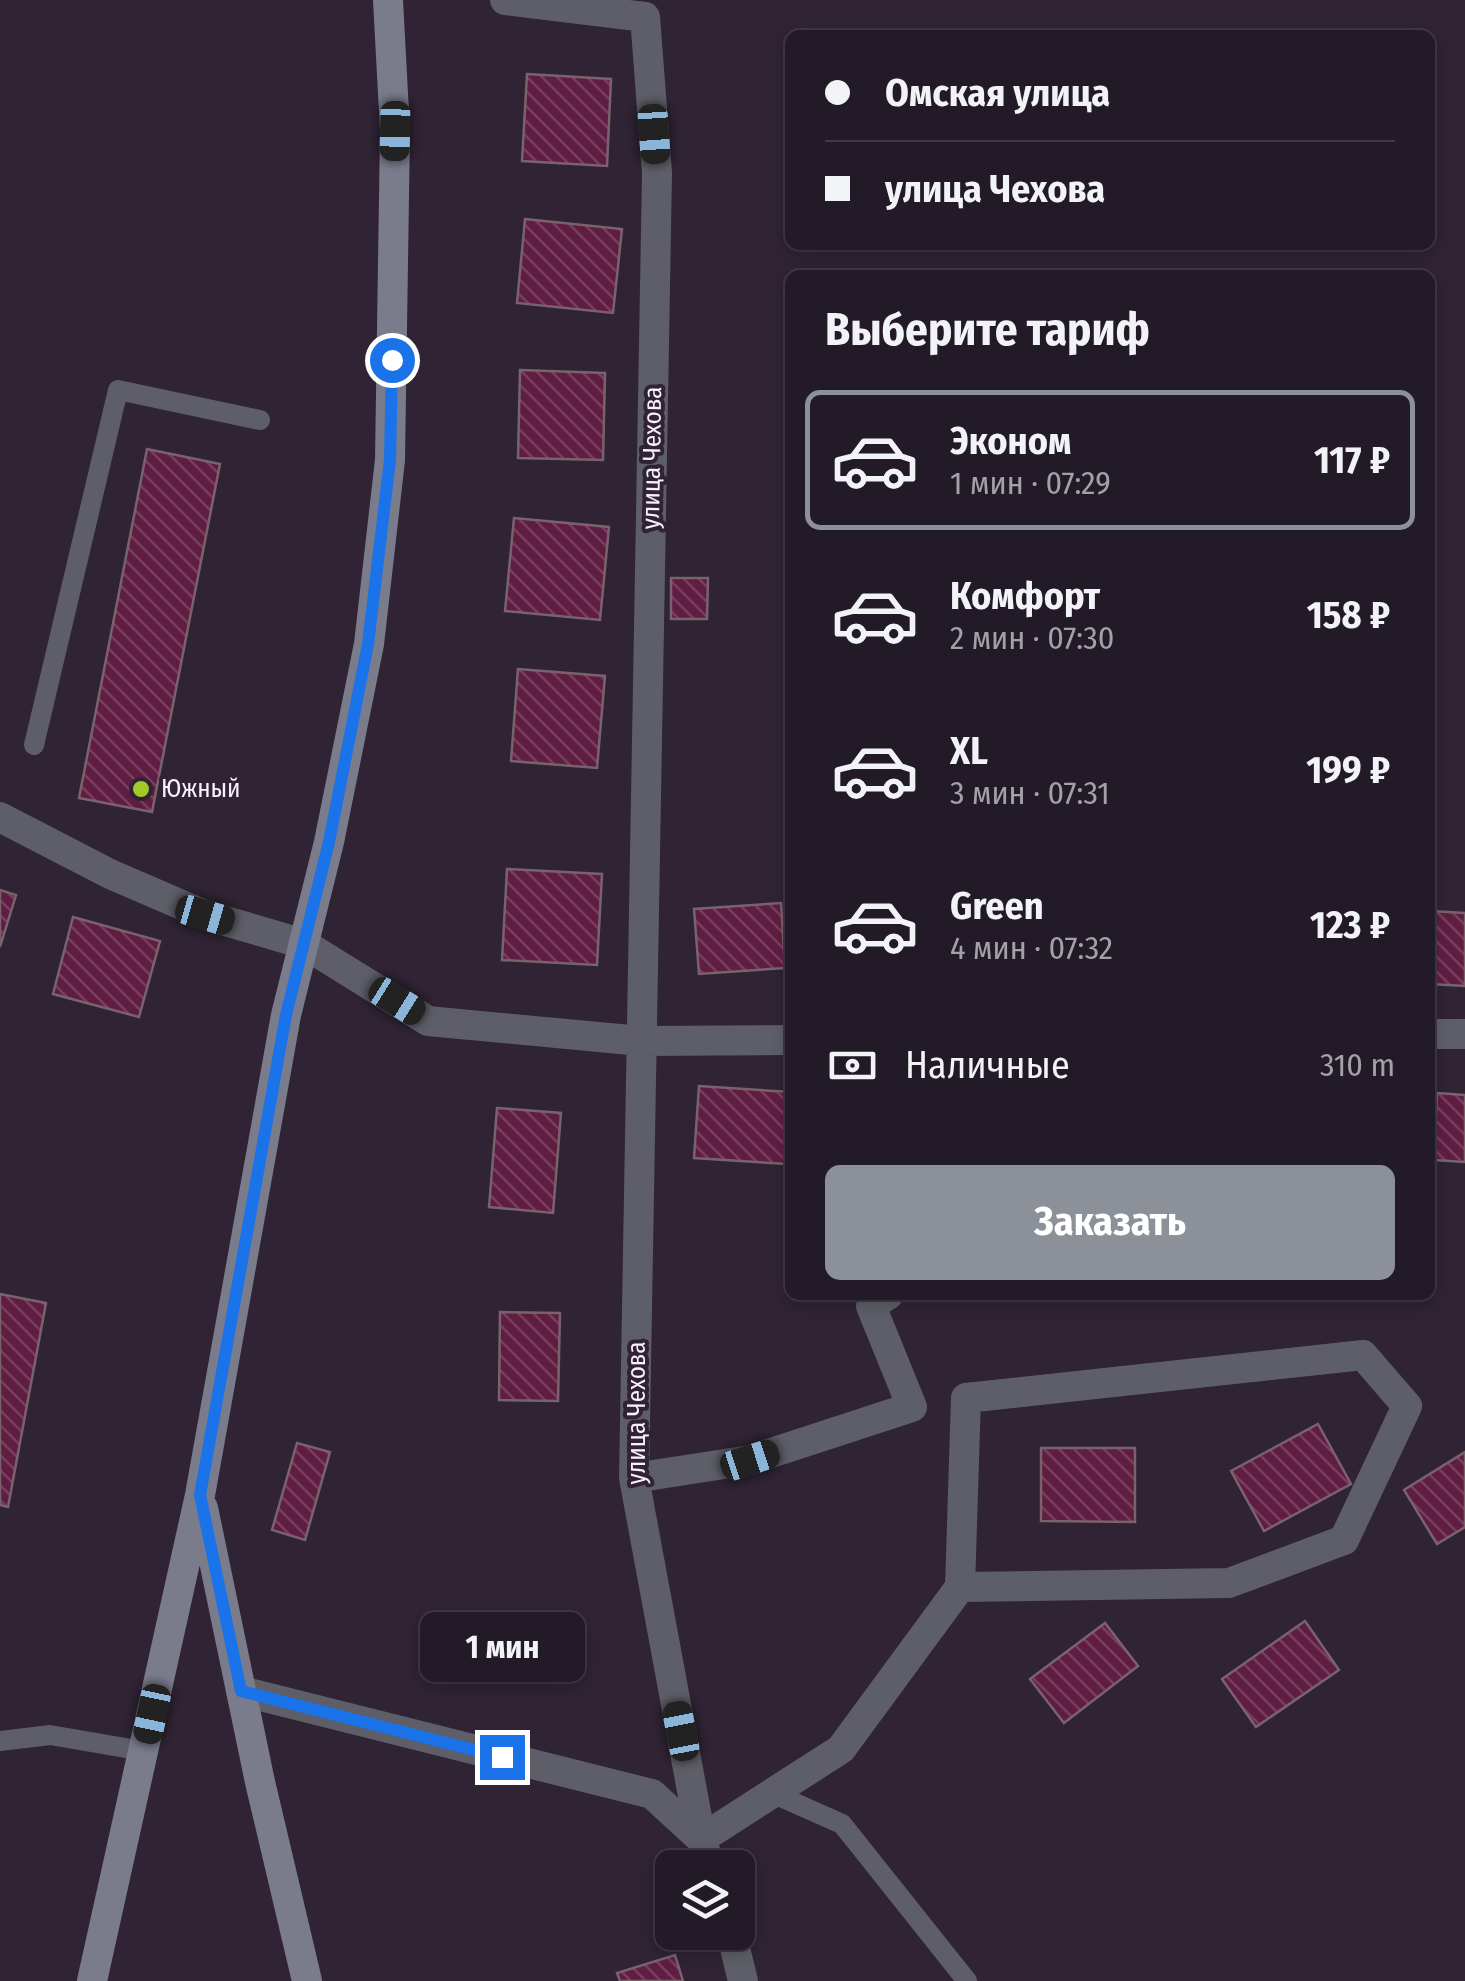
<!DOCTYPE html>
<html lang="ru">
<meta charset="utf-8">
<style>
body{margin:0;font-family:"Fira Sans Condensed",sans-serif;background:#2f2733;color:#f1f3f6;height:100vh;display:flex;flex-direction:column;font-size:38px;white-space:nowrap}
*{box-sizing:border-box;margin:0}
p{font-size:32px;color:#a3a1a7}
.icon{flex:none;width:55px;height:55px;fill:none;stroke:currentColor;stroke-width:2;stroke-linecap:round;stroke-linejoin:round}
.map{position:relative;flex:1;overflow:hidden}
.panel{position:absolute;left:785px;top:270px;width:650px;height:1030px;display:flex;flex-direction:column;background:#231a27;border-radius:15px;box-shadow:0 5px 15px #0003,0 0 0 2px #403844}
.panel>*{flex:none}
.hud{position:absolute;left:785px;top:30px;width:650px;height:220px;border-radius:15px;box-shadow:0 5px 15px #0003,0 0 0 2px #403844;display:grid;align-content:center;height:220px;padding:0 40px;background:#231a27}
.fabs{position:absolute;left:655px;top:1850px;display:grid;gap:20px}
.fabs a{display:grid;place-items:center;width:100px;height:100px;border-radius:15px;background:#231a27;box-shadow:0 5px 15px #0003,0 0 0 2px #403844;font-size:50px}
.end{position:absolute;width:45px;height:45px;margin:-22px;border:12px solid #1a73e8;background:#fff;box-shadow:0 0 0 5px #fff}
.from{border-radius:50%}
.bubble{position:absolute;height:70px;border-radius:15px;background:#231a27;box-shadow:0 5px 15px #0003,0 0 0 2px #403844;font-size:32px;font-weight:700;line-height:70px;text-align:center}
.car{position:absolute;width:30px;height:60px;margin:-30px -15px;border-radius:12px;box-shadow:0 0 8px 2px #0007;background:linear-gradient(#222 24%,#8ab4d8 0 40%,#222 0 76%,#8ab4d8 0 86%,#222 0)}
.hud b{display:flex;align-items:center;gap:35px;height:95px;font-size:38px}
.hud b+b{border-top:2px solid #403844}
.hud i{width:25px;height:25px;background:#f1f3f6}
ul{padding:0;list-style:none}
li{display:flex;align-items:center;gap:30px;height:140px;margin:0 20px 15px;padding:0 20px;border:5px solid transparent;border-radius:15px}
li div{flex:1}
li b{display:block;font-size:38px}
li em{font-style:normal;font-weight:700}
li.current{border-color:#8c9099}
li>.icon{width:90px;height:90px;stroke-width:1.5}
h2{padding:0 40px;font-size:45px;line-height:120px}
.pay{display:flex;align-items:center;gap:25px;height:110px;padding:0 40px;font-size:38px}
.pay p{margin-inline-start:auto}
.primary-button{display:flex;gap:20px;margin-top:auto;padding:20px 40px}
.primary-button a{flex:1;height:115px;border-radius:15px;background:#8c9099;color:#fff;font-size:40px;font-weight:700;line-height:115px;text-align:center}
.map>svg:first-child{display:block}
.building{fill:url(#building-back-hatch);stroke:#7a626d;stroke-width:2.5}
.lines{fill:none;stroke-linecap:round;stroke-linejoin:round}
.lane{stroke:#5d5e67;stroke-width:20}
.street{stroke:#5d5e67;stroke-width:30}
.secondary{stroke:#7a7b8b;stroke-width:30}
.route{stroke:#1a73e8;stroke-width:12}
.poi-dot{fill:#a2c928;stroke:#2f2334;stroke-width:4}
.labels{text-anchor:middle;dominant-baseline:central;stroke-width:8;stroke-linejoin:round;paint-order:stroke}
.street-label{font-size:25px;fill:#f8f0fb;stroke:#2f2334}
.poi-label{font-size:25px;fill:#f8f0fb;stroke:#2f2334;text-anchor:start}
</style>
<div class="map">
<svg width="1465" height="1981" viewBox="0 0 1465 1981">
<defs>
<pattern id="building-back-hatch" width="6" height="6" patternUnits="userSpaceOnUse" patternTransform="scale(2.5)"><rect width="6" height="6" fill="#601d42"/><path d="M-1 5l2 2M0 0l6 6M5-1l2 2" fill="none" stroke="#783e5e"/></pattern>
</defs>
<rect width="100%" height="100%" fill="#2f2334"/>
<!-- building -->
<path class="building" d="M527,74L611,79L607,166L522,161Z
M525,219L622,229L613,313L517,303Z
M520,370L605,373L603,460L518,458Z
M147,449L220,464L152,812L79,798Z
M514,518L609,527L600,620L505,611Z
M671,578H708L707,619H671Z
M518,669L605,676L597,768L511,761Z
M507,869L602,874L597,965L502,960Z
M0,890L16,895L0,947Z
M781,903L785,968L699,974L694,909Z
M1431,911L1465,913V986L1430,984Z
M73,917L160,941L139,1017L53,994Z
M699,1086L790,1092L786,1164L694,1158Z
M1437,1093L1465,1095V1162L1434,1160Z
M497,1108L561,1113L553,1213L489,1207Z
M0,1294L46,1303L8,1507L0,1505Z
M500,1312L560,1313L558,1401L499,1400Z
M1318,1424L1351,1484L1264,1531L1231,1471Z
M297,1443L330,1452L305,1540L272,1530Z
M1041,1448H1135V1522L1041,1521Z
M1465,1452V1527L1437,1544L1404,1490Z
M1305,1621L1339,1670L1256,1727L1222,1679Z
M1105,1623L1138,1666L1064,1723L1030,1679Z
M675,1955L683,1981H620L617,1973Z"/>
<g class="lines">
<!-- lane -->
<path class="lane" d="M34,745L118,390L260,420
M0,1741L50,1735L143,1751
M772,1793L842,1824L967,1981"/>
<!-- street -->
<path class="street" d="M505,0L645,17L657,173L634,1478L701,1839L841,1749L960,1587L966,1398L1363,1355L1407,1406L1344,1540L1229,1583L960,1587
M0,817L110,874L205,915L304,944L428,1021L641,1041L790,1040
M1430,1034H1465
M634,1478L750,1460L912,1407L871,1306L888,1295
M241,1691L652,1794L701,1839L711,1868
M731,1932L743,1981"/>
<!-- secondary -->
<path class="secondary" d="M203,1508L260,1782L307,1981
M92,1981L200,1495L286,1015L329,842L369,644L390,460L395,131L388,0"/>
</g>
<g class="lines">
<!-- route -->
<path class="route" d="M392,360L390,460L368,644L329,842L286,1015L200,1495L241,1691L502,1757"/>
</g>
<!-- markers -->
<circle class="poi-dot" cx="141" cy="789" r="10"/>
<g class="labels">
<!-- street labels -->
<g class="street-label">
<text transform="translate(652 458) rotate(-89)">улица Чехова</text>
<text transform="translate(637 1413) rotate(-90)">улица Чехова</text>
</g>
<!-- poi labels -->
<g class="poi-label">
<text x="161" y="789">Южный</text>
</g>
</g>
</svg>
<div class="fabs">
<a><svg class="icon" aria-label="layers" viewBox="0 0 24 24"><path d="M12 4l9 5-9 5-9-5zM3 14l9 5 9-5"/></svg></a>
</div>
<i class="end from" style="left:392px;top:360px"></i>
<i class="end" style="left:502px;top:1757px"></i>
<div class="bubble" style="left:420px;top:1612px;width:165px">1 мин</div>
<i class="car" style="left:395px;top:131px;rotate:181deg"></i>
<i class="car" style="left:654px;top:134px;rotate:176deg"></i>
<i class="car" style="left:205px;top:915px;rotate:106deg"></i>
<i class="car" style="left:397px;top:1001px;rotate:122deg"></i>
<i class="car" style="left:750px;top:1460px;rotate:72deg"></i>
<i class="car" style="left:152px;top:1714px;rotate:192deg"></i>
<i class="car" style="left:681px;top:1731px;rotate:349deg"></i>
<div class="hud">
<b><i class="from"></i>Омская улица</b>
<b><i></i>улица Чехова</b>
</div>
<section class="panel">
<h2>Выберите тариф</h2>
<ul>
<li class="current"><svg class="icon" aria-label="car" viewBox="0 0 24 24"><path d="M5 17H2v-5l4-1 3-4h7l3 4 3 1v5h-3M9 17h6M6 11h13"/><circle cx="7" cy="17" r="2"/><circle cx="17" cy="17" r="2"/></svg><div><b>Эконом</b><p>1 мин · 07:29</p></div><em>117 ₽</em></li>
<li><svg class="icon" aria-label="car" viewBox="0 0 24 24"><path d="M5 17H2v-5l4-1 3-4h7l3 4 3 1v5h-3M9 17h6M6 11h13"/><circle cx="7" cy="17" r="2"/><circle cx="17" cy="17" r="2"/></svg><div><b>Комфорт</b><p>2 мин · 07:30</p></div><em>158 ₽</em></li>
<li><svg class="icon" aria-label="car" viewBox="0 0 24 24"><path d="M5 17H2v-5l4-1 3-4h7l3 4 3 1v5h-3M9 17h6M6 11h13"/><circle cx="7" cy="17" r="2"/><circle cx="17" cy="17" r="2"/></svg><div><b>XL</b><p>3 мин · 07:31</p></div><em>199 ₽</em></li>
<li><svg class="icon" aria-label="car" viewBox="0 0 24 24"><path d="M5 17H2v-5l4-1 3-4h7l3 4 3 1v5h-3M9 17h6M6 11h13"/><circle cx="7" cy="17" r="2"/><circle cx="17" cy="17" r="2"/></svg><div><b>Green</b><p>4 мин · 07:32</p></div><em>123 ₽</em></li>
</ul>
<div class="pay"><svg class="icon" aria-label="cash" viewBox="0 0 24 24"><path d="M3 7h18v10H3z"/><circle cx="12" cy="12" r="2"/></svg>Наличные<p>310 m</p></div>
<div class="primary-button"><a>Заказать</a></div>
</section>
</div>
